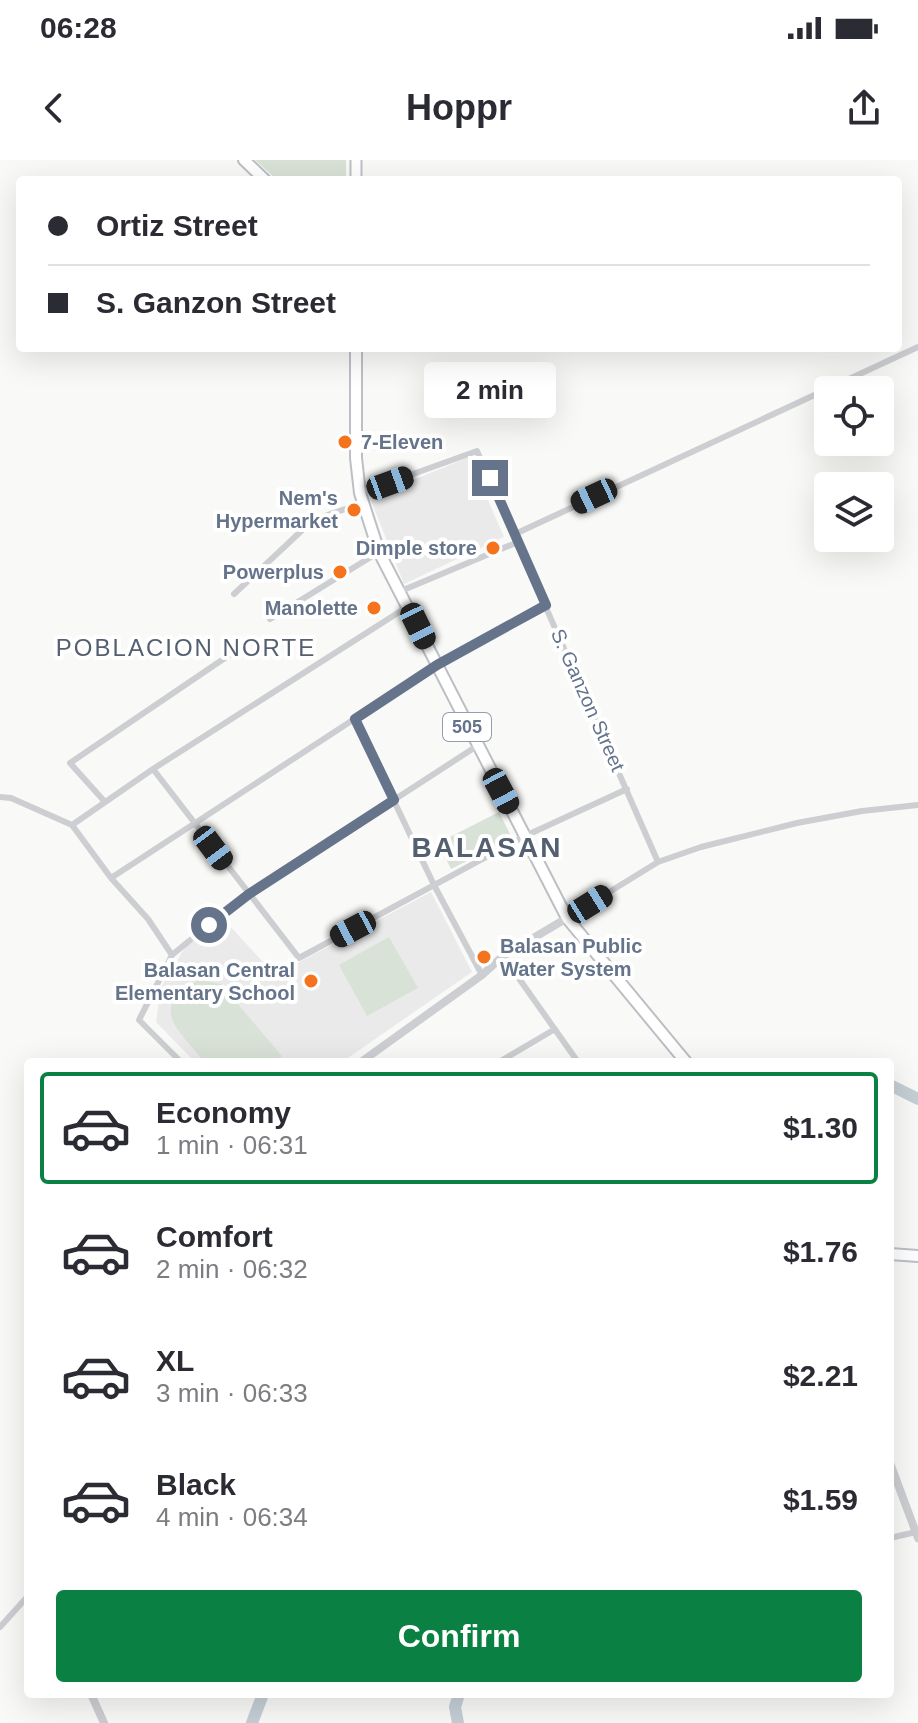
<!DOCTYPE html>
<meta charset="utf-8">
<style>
body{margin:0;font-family:Arial,sans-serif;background:#f2f2f3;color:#2b2b33;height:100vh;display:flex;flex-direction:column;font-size:30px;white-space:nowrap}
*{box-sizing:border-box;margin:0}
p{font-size:26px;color:#7c7c81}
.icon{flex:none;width:44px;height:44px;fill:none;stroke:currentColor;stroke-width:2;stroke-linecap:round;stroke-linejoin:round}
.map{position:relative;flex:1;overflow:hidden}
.drawer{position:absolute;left:24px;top:898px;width:870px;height:640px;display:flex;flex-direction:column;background:#fff;border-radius:8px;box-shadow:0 8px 32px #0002}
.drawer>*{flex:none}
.hud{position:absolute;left:16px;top:16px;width:886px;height:176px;border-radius:8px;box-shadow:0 8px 32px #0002;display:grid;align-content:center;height:176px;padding:0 32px;background:#fff}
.fabs{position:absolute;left:814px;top:216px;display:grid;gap:16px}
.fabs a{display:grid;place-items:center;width:80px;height:80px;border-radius:8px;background:#fff;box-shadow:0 8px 32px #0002;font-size:40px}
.end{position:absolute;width:36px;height:36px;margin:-18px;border:10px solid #65748b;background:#fff;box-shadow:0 0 0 4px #fff}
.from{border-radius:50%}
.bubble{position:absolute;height:56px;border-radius:8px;background:#fff;box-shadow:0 8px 32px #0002;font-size:26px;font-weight:700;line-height:56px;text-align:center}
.car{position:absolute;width:24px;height:48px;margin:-24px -12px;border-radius:10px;box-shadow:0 0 6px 2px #0007;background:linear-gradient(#222 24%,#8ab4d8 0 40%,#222 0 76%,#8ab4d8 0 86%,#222 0)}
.hud b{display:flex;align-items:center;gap:28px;height:76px;font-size:30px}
.hud b+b{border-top:2px solid #e1e1e2}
.hud i{width:20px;height:20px;background:#2b2b33}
ul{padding:14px 0 0;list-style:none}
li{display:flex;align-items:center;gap:24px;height:112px;margin:0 16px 12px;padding:0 16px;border:4px solid transparent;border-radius:8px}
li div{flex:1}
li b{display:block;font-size:30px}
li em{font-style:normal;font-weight:700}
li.current{border-color:#0b8043}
li>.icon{width:72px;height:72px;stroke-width:1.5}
.button{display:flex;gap:16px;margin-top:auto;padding:16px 32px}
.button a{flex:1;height:92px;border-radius:8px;background:#0b8043;color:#fff;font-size:32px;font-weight:700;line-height:92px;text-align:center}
.status{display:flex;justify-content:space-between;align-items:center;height:56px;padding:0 40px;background:#fff;direction:ltr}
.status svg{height:22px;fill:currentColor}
header{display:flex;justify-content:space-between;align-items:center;height:104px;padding:0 32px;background:#fff;font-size:36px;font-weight:700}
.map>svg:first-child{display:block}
.built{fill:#eaeaea}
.green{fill:#d9e2d7}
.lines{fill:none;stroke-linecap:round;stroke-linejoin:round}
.river{stroke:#c5ced5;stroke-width:12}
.secondary-casing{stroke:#bdc1c7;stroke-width:13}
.primary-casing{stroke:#bcbfc4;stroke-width:14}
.minor{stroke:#ccced2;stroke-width:6}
.tertiary{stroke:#ccced2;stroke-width:8}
.secondary{stroke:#fff;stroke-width:9}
.primary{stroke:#fff;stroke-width:10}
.route{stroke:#65748b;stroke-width:10}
.poi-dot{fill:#f5731c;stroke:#fff;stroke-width:3}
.labels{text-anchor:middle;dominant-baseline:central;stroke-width:8;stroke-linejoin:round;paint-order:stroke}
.shield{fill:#fff;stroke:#939eae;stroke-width:2}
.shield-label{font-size:18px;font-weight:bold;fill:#65748b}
.poi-label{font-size:20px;font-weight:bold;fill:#65748b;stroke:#fff;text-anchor:end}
.street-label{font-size:20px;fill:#65748b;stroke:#fff}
.quarter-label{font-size:24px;letter-spacing:2px;fill:#545f6f;stroke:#fff}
.district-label{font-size:28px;font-weight:bold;letter-spacing:2px;fill:#545f6f;stroke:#fff}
</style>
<div class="status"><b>06:28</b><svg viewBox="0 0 49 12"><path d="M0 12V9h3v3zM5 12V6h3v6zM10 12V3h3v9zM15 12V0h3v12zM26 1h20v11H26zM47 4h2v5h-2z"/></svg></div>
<header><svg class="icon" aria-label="back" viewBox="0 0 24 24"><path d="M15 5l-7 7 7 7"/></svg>Hoppr<svg class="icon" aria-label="share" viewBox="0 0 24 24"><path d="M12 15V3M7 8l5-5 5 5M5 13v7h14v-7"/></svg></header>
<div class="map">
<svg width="918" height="1563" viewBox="0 0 918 1563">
<rect width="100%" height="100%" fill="#f9f9f7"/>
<!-- built -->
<path class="built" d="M469,297L504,377L404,424L370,338Z
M431,732L472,812L342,902H195L156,862L161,827L189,781L227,763L275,815Z"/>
<!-- green -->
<path class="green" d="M255,0H346V20H277Z
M499,652L512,678L451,709L438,683Z
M389,777L418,828L367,856L339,805Z
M200,820L221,824L281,895L283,902H204C196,891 176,871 172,859C166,840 184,825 200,820Z"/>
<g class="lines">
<!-- river -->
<path class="river" d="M890,925L918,939
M252,1563L263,1534
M458,1563L455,1547L459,1534"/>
<!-- secondary casing -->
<g class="secondary-casing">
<path id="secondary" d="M356,0V20"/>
</g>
<!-- primary casing -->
<g class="primary-casing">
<path id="primary" d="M244,0L265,20
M356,188V298L360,333L379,392L567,758L686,902
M890,1094L918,1096"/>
</g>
<!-- minor -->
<path class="minor" d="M360,333L477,291L658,702
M515,374L918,187
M401,431L518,382
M234,434L313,360L363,343
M270,459L379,392
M355,559L434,725L482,815
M153,609L299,798L525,676L627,629
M0,637L11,638L72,665L111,718L148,759L172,795
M105,642L70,603L250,481
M72,665L153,609L407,447
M111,718L437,505L546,445
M567,758L658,702L701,687L797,663L862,651L918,645
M503,796L578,902
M181,902L139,860L172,795L189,781L249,734L477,586
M499,902L555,869
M890,1378L916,1372
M0,1467L28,1436"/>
<!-- tertiary -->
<path class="tertiary" d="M361,902L482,815L503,796L567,758
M890,1303L918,1378
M91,1534L104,1563"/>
<!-- secondary -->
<use href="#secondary" class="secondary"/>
<!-- primary -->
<use href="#primary" class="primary"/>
</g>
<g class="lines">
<!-- route -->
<path class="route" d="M209,765L249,734L394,640L355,559L437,505L546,445L490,318"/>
</g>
<!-- markers -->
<g class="poi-dot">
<circle cx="345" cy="282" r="8"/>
<circle cx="354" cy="350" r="8"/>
<circle cx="493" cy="388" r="8"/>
<circle cx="340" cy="412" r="8"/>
<circle cx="374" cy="448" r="8"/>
<circle cx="484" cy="797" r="8"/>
<circle cx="311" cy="821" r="8"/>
</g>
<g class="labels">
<!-- shield labels -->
<rect class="shield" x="443" y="553" width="48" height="28" rx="6"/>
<g class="shield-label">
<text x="467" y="567">505</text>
</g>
<!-- poi labels -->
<g class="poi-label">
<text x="361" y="282" text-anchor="start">7-Eleven</text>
<text x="338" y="338">Nem's<tspan x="338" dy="23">Hypermarket</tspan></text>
<text x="477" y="388">Dimple store</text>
<text x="324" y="412">Powerplus</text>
<text x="358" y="448">Manolette</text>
<text x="500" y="786" text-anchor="start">Balasan Public<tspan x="500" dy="23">Water System</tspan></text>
<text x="295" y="810">Balasan Central<tspan x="295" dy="23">Elementary School</tspan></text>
</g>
<!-- street labels -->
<g class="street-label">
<text transform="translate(588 540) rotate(66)">S. Ganzon Street</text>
</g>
<!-- quarter labels -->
<g class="quarter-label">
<text x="186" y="487">POBLACION NORTE</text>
</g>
<!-- district labels -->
<g class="district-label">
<text x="487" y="687">BALASAN</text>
</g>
</g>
</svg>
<div class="fabs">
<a><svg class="icon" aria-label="locate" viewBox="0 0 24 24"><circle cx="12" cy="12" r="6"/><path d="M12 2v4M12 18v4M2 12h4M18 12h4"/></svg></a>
<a><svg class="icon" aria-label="layers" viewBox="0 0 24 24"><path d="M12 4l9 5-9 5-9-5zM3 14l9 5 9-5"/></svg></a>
</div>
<i class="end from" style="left:209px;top:765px"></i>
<i class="end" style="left:490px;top:318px"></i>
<div class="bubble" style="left:424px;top:202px;width:132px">2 min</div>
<i class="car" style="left:390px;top:323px;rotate:70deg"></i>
<i class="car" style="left:594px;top:336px;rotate:245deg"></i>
<i class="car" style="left:418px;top:466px;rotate:154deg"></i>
<i class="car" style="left:501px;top:631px;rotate:152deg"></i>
<i class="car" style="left:213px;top:688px;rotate:143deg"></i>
<i class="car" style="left:590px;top:744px;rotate:58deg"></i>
<i class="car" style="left:353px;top:769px;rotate:242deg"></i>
<div class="hud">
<b><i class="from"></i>Ortiz Street</b>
<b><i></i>S. Ganzon Street</b>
</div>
<section class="drawer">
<ul>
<li class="current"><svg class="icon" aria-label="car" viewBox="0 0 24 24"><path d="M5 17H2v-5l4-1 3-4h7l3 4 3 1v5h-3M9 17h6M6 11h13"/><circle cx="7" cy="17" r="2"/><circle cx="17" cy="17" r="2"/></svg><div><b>Economy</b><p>1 min · 06:31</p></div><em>$1.30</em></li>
<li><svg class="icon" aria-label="car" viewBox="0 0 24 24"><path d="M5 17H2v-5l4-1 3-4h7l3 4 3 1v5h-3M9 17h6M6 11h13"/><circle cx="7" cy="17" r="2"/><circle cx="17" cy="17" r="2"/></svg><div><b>Comfort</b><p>2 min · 06:32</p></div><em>$1.76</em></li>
<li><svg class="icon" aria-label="car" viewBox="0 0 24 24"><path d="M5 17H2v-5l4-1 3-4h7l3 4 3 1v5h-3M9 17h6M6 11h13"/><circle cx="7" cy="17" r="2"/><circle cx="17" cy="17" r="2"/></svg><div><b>XL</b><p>3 min · 06:33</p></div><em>$2.21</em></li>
<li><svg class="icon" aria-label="car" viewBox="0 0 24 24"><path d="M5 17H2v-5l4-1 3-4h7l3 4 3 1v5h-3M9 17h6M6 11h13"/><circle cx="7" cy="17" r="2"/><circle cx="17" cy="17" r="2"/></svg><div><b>Black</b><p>4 min · 06:34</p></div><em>$1.59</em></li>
</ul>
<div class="button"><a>Confirm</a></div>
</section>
</div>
